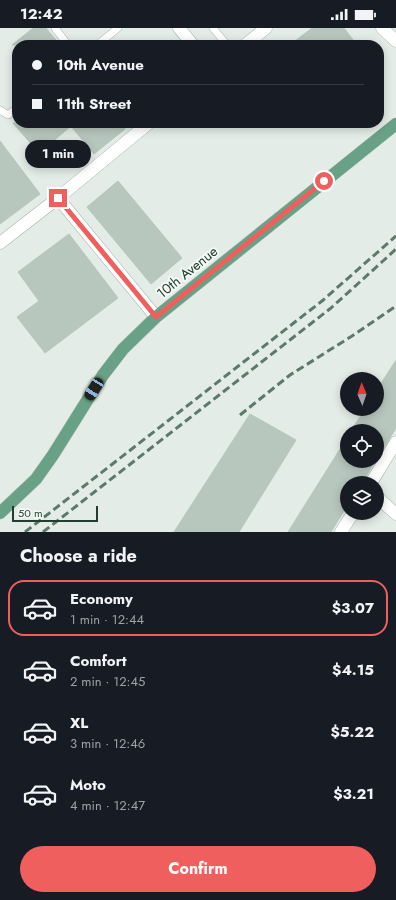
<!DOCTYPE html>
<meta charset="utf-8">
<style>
body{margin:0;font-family:Jost,sans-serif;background:#242831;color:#f1f3f6;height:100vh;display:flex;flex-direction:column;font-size:15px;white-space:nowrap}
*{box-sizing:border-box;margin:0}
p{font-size:13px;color:#9ea1a6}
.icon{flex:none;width:22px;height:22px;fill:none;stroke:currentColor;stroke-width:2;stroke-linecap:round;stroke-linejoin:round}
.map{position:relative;height:504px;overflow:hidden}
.details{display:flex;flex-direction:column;background:#171b24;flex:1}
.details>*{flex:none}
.top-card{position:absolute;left:12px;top:12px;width:372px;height:88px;border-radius:16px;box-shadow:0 2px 10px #0003;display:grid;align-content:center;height:88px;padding:0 20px;background:#171b24}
.needle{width:26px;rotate:358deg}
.fabs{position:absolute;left:340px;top:344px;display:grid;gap:8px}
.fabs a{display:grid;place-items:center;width:44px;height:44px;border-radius:50%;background:#171b24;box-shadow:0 2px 10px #0003;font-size:20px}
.scale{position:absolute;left:12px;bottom:10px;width:86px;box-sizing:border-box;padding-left:4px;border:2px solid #233d30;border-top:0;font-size:11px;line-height:14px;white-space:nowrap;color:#233d30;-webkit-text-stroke:3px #f3f9f5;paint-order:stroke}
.end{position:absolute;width:18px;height:18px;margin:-9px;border:5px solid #ef5f5e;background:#fff;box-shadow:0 0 0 2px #fff}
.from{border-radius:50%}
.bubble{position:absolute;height:28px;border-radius:14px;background:#171b24;box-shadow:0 2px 10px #0003;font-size:13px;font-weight:700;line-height:28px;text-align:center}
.car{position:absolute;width:12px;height:24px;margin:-12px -6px;border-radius:5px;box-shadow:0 0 3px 1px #0007;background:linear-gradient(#222 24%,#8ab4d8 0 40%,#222 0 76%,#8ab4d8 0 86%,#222 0)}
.top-card b{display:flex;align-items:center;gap:14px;height:38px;font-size:15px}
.top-card b+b{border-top:1px solid #363941}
.top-card i{width:10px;height:10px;background:#f1f3f6}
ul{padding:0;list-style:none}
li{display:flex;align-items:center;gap:12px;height:56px;margin:0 8px 6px;padding:0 12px;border:2px solid transparent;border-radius:16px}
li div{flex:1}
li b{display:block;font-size:15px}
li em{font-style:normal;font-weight:700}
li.selected{border-color:#ef5f5e}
li>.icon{width:36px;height:36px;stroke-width:1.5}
h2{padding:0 20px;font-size:18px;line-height:48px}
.action{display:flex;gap:8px;margin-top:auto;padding:8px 20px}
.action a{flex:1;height:46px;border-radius:24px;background:#ef5f5e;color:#fff;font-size:16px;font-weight:700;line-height:46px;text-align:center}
.status{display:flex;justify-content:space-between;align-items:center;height:28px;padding:0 20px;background:#171b24;direction:ltr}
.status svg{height:11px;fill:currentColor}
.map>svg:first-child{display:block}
.building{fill:#b8c7be;stroke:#b5c6bb}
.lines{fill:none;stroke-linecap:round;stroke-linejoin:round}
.service-casing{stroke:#a6b4ac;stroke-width:8}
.minor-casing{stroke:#a6b4ac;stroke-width:13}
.primary-casing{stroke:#c1c9c5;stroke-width:13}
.service{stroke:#fff;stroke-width:7}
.minor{stroke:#fff;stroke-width:12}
.primary{stroke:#68a185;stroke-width:12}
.rail{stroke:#5d796b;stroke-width:3;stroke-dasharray:8 4;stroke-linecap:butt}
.route{stroke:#ef5f5e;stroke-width:5}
.labels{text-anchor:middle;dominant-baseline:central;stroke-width:4;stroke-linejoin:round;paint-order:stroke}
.street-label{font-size:14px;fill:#233d30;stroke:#f3f9f5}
</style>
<div class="status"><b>12:42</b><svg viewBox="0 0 49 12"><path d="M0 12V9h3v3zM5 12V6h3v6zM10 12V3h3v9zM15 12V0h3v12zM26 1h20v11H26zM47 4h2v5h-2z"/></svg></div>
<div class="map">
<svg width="396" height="504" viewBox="0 0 396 504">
<rect width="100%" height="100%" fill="#e3ece6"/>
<!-- building -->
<path class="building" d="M33,0H46L60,17H12Z
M312,0H344L357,17H290Z
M13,95H121L125,101L94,126L71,98L39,125Z
M0,113L40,166L0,196Z
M118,153L182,230L151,256L87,179Z
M69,206L118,270L45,325L17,289L39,273L18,244Z
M396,332V400L377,431V403H351L365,381H377V362Z
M250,386L296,412L239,504H174Z
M347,410V433H375L362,455H347V478L331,504H288Z"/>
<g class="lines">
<!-- service casing -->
<g class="service-casing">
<path id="service" d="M55,0L68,17
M213,0L227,17
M97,17L118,0
M0,82L8,87L17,80"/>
</g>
<!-- minor casing -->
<g class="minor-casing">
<path id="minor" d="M179,0L193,17
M382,0L396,13
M245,17L266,0
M58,170L156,289
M0,215L58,170L149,95
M371,455L396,414
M377,469L396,486
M341,504L353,485"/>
</g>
<!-- primary casing -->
<g class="primary-casing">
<path id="primary" d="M0,485L36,451L53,427L103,347L123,321L156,289L396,96"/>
</g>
<!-- service -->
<use href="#service" class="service"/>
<!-- minor -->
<use href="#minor" class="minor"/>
<!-- primary -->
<use href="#primary" class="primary"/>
<!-- rail -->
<path class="rail" d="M240,387L290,347L352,308L396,278
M25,504L322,273L396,208
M43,504L331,280L383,233L396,221"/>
</g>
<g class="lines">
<!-- route -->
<path class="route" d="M58,170L156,289L324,153"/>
</g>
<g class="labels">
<!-- street labels -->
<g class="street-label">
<text transform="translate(187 244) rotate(-39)">10th Avenue</text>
</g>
</g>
</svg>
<div class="fabs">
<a><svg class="needle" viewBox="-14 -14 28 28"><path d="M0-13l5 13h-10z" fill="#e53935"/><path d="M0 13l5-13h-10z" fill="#9ea1a6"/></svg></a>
<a><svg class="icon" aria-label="locate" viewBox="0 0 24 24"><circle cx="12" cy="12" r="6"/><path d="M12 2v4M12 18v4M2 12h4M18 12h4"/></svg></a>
<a><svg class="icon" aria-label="layers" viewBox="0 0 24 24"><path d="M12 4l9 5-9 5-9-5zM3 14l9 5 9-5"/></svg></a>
</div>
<div class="scale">50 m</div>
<i class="end from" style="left:324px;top:153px"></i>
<i class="end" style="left:58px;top:170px"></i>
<div class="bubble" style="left:25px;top:112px;width:66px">1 min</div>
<i class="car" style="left:94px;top:361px;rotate:212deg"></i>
<div class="top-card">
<b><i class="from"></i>10th Avenue</b>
<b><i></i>11th Street</b>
</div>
</div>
<section class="details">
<h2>Choose a ride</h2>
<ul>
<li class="selected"><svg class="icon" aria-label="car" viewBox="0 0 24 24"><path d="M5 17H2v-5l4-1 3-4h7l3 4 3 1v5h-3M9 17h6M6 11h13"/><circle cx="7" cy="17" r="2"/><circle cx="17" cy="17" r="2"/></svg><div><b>Economy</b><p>1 min · 12:44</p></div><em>$3.07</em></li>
<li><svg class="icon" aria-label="car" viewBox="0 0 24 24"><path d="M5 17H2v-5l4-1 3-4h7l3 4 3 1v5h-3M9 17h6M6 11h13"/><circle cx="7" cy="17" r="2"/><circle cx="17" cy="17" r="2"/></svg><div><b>Comfort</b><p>2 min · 12:45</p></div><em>$4.15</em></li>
<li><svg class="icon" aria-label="car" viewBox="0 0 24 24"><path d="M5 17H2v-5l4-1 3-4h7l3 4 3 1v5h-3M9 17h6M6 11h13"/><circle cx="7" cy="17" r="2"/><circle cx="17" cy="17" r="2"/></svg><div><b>XL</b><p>3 min · 12:46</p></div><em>$5.22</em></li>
<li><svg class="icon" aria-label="car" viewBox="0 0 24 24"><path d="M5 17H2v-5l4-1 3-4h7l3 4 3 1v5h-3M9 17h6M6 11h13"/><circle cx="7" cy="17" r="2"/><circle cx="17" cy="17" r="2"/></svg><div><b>Moto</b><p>4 min · 12:47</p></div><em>$3.21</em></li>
</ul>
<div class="action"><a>Confirm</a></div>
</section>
